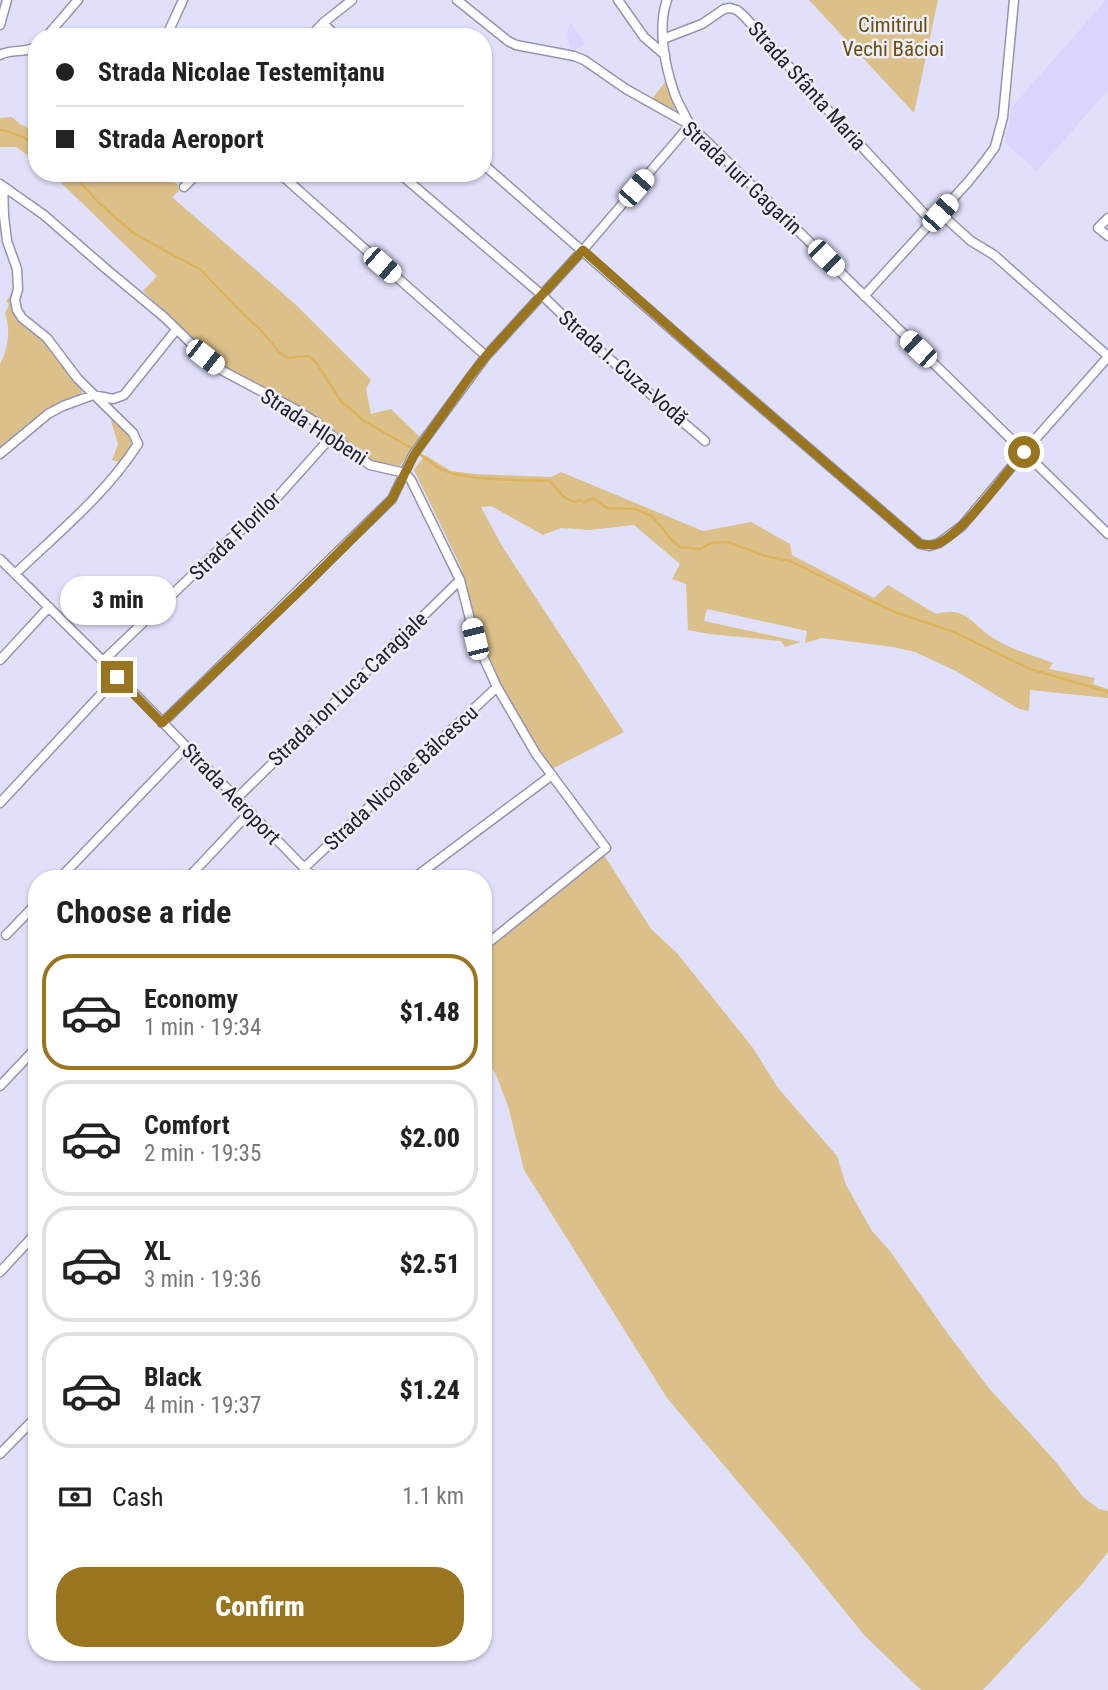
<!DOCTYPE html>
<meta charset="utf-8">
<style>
body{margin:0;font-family:"Roboto Condensed",sans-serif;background:#f2f2f2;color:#222;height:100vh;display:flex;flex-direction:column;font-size:26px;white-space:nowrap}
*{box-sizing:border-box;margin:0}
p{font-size:23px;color:#767676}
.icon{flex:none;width:38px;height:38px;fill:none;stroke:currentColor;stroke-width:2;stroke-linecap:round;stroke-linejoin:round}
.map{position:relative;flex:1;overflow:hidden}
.side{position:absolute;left:28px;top:870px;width:464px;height:791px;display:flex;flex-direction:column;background:#fff;border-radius:28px;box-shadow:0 2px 5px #0004}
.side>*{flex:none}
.hud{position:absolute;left:28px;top:28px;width:464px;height:154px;border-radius:28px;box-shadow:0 2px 5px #0004;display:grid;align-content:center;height:154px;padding:0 28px;background:#fff}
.end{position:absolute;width:32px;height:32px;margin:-16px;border:9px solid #997520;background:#fff;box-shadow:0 0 0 4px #fff}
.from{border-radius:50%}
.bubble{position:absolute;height:49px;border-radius:24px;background:#fff;box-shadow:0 2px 5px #0004;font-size:23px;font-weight:800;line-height:49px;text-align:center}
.car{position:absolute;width:21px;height:42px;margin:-21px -10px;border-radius:9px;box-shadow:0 0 5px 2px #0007;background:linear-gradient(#fff 24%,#345 0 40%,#fff 0 76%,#345 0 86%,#fff 0)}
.hud b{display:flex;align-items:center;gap:24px;height:66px;font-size:26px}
.hud b+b{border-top:2px solid #e0e0e0}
.hud i{width:18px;height:18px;background:#222}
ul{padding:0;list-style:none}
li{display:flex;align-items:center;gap:21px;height:116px;margin:0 14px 10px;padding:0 14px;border:4px solid #e0e0e0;border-radius:28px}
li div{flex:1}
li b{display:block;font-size:26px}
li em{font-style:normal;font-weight:800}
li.active{border-color:#997520}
li>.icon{width:63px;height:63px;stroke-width:1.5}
h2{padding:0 28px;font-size:32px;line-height:84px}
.pay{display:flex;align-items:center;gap:18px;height:77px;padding:0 28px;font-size:26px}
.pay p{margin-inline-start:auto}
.button{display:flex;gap:14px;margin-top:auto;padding:14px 28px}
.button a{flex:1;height:80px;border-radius:28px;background:#997520;color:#fff;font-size:28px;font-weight:800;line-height:80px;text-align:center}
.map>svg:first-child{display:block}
.built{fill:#d9d6fe}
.green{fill:#dbc089}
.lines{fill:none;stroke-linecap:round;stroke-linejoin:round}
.stream{stroke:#dcb35b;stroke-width:2.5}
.minor-casing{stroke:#9693b2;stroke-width:11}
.minor{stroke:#fff;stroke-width:8}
.route{stroke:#997520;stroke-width:9}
.labels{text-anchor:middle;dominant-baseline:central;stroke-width:5;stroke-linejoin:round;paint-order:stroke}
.park-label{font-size:21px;fill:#6a4e07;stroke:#efeefc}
.street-label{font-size:21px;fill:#21202d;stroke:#efeefc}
</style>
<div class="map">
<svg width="1108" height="1690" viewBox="0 0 1108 1690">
<rect width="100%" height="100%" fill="#e1e0fa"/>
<!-- built -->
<path class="built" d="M1106,0H1108V90L1037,171L1005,143L1012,107Z
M570,22L584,42V45L575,50L570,47L567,34Z"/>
<!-- green -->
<path class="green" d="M809,0H938L914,113Z
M666,81L676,108L672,111L652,99Z
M12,117L20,124L37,132V162L16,147H0V118Z
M51,173H161L178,185L179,191L172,197L294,303L371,380L366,389L371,414L391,409L420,437L400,466L376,462L366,458L303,408L220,364L143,291L157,276Z
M14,291L12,308L16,316L48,342L81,386L82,392L80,396L0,451V364C8,349 11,330 5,313L9,304L6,301Z
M112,416L131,436C132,448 129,454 122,463L112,460L118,444L111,421L112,420L110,417Z
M425,455L451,471L475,474L551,477L561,472L703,531L751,522L790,544L792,555L874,598L888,585L936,614C967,605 972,626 995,639C1010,649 1035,656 1053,663L1049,669L1095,678L1093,684L1108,689V698L1030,690L1029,711L1019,709L956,671L915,652L893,647L822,638L805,643L807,631L707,609L704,621L801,642L785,647L781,641L709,634L688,630L686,584L672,579L680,564L634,525L590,530L561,528L543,535L491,506L481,507L502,546L624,732L552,769L501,688L476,637L461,567L414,470Z
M604,855L651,929L677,953L753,1048L778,1088L837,1156L846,1185L872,1231L890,1251L948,1334L988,1387L1055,1461L1083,1497L1099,1509L1108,1511V1552L1084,1582L983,1690H921L864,1635L788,1541L667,1398L524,1170L508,1106L496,1075L483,1053V952Z"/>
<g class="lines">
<!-- stream -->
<path class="stream" d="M0,130C13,131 24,139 37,143
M72,173L97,201L132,232L169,253L200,269L245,316L259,328L279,352L287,358L308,356L317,364L341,401L364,421L413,449
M418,453C426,458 433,465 441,469C463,481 524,480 550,481L564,497L574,502L580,500L584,502L593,498L607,508L635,509L652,516L671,539L680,547L700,549L711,543L728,542L765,556L790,561L869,600L895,612L954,632L1030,669L1108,692"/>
<!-- minor casing -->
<g class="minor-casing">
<path id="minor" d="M457,0L508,41L516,45L574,56L584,60L626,89L690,125L1108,534
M618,0L644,37L665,55
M323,23L337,37
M0,25L7,0
M46,37L78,0
M166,37L183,0
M310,37L323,23L352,0
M663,39L702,24L724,9L730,8L737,10L744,16L834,117L932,222
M0,55C11,48 26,54 37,46
M483,164L711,364L920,544L929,546L939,543L962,526L1024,452L1108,357
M279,173L486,356
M399,173L542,295L591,343L705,441
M0,184L44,215L105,268L164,317L205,357L223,371L295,409L317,423L332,436L370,465L405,473L411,480L460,580L475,639L497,687L536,754L606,848L483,947
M3,186L4,216L7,241L17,269L18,289L15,300L17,310L22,318L47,338L78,379L133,433L138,444C106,494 58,533 15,574
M184,187L198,173
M940,213L971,241L994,255L1108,356
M1108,218L1098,228L1108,236
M864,296L968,182L985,161L995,147L1003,117L1014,0
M0,454L48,414L63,406L93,395L113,399L124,395L176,330
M0,559L103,661L314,878
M0,660L49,607
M103,661L231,538L264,512L332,436
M162,723L392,499L413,455L486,356L583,250L690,125C685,115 679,105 675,95C665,67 657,28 667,0
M236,799L460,580
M0,803L117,677
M304,868L497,687
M60,878L186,747
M188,878L249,813
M414,878L552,775
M6,935L37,903
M0,1086L37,1047
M0,1272L37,1232
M0,1454L37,1416"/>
</g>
<!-- minor -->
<use href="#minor" class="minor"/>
</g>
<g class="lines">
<!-- route -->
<path class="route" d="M117,677L162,723L310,581L392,499L414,455L468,379L486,356L583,250L711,364L920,544C927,545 931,546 937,544C964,533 1003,476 1024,452"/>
</g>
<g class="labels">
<!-- park labels -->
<g class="park-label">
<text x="893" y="25">Cimitirul<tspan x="893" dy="24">Vechi Băcioi</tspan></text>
</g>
<!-- street labels -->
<g class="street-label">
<text transform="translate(807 86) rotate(48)">Strada Sfânta Maria</text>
<text transform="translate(742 178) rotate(43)">Strada Iuri Gagarin</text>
<text transform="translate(623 368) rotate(41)">Strada I. Cuza-Vodă</text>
<text transform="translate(314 427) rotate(33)">Strada Hlobeni</text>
<text transform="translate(235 536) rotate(-44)">Strada Florilor</text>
<text transform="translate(348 689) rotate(-44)">Strada Ion Luca Caragiale</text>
<text transform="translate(401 778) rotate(-43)">Strada Nicolae Bălcescu</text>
<text transform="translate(231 794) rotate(46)">Strada Aeroport</text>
</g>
</g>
</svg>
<i class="end from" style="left:1024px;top:452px"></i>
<i class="end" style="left:117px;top:677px"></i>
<div class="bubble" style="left:60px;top:576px;width:116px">3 min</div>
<i class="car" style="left:636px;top:188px;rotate:41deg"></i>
<i class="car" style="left:940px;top:213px;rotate:42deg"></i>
<i class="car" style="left:826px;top:258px;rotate:135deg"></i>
<i class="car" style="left:382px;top:265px;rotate:131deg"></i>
<i class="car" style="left:918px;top:349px;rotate:314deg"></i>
<i class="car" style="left:205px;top:357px;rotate:128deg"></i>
<i class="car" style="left:475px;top:639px;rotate:346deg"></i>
<div class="hud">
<b><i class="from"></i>Strada Nicolae Testemițanu</b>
<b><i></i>Strada Aeroport</b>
</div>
<section class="side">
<h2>Choose a ride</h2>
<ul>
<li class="active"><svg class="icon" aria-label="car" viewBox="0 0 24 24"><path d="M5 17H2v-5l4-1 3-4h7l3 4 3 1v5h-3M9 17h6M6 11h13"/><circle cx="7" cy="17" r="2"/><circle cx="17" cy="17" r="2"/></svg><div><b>Economy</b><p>1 min · 19:34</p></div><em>$1.48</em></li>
<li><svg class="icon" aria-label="car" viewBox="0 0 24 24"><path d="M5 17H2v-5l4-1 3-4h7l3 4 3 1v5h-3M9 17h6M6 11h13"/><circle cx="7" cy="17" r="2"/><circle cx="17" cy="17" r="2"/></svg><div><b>Comfort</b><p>2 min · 19:35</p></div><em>$2.00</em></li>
<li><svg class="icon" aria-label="car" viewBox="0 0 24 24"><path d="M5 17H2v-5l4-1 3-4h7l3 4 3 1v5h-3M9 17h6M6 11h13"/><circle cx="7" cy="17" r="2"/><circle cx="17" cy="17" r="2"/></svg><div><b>XL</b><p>3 min · 19:36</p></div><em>$2.51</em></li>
<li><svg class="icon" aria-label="car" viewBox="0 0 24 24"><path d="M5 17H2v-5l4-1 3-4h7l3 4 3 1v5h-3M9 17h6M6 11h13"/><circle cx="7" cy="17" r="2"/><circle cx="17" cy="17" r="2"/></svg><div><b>Black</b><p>4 min · 19:37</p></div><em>$1.24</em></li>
</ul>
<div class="pay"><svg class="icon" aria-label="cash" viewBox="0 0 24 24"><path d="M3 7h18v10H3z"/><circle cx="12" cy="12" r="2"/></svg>Cash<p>1.1 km</p></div>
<div class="button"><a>Confirm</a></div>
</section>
</div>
